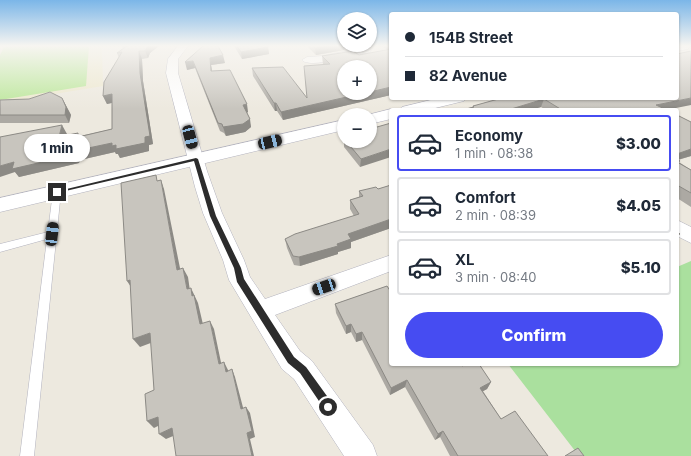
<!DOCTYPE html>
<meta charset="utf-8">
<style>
body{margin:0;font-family:Inter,sans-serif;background:#f2f2f3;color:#1f2937;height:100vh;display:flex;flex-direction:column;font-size:15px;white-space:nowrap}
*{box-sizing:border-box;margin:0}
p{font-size:13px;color:#747a83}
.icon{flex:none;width:22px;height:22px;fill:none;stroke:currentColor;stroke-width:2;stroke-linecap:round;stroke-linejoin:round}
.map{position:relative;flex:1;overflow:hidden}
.details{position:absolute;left:389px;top:108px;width:290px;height:258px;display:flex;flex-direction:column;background:#fff;border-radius:4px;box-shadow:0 1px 3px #0004}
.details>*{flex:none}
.banner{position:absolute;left:389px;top:12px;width:290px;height:88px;border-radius:4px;box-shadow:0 1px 3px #0004;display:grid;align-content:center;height:88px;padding:0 16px;background:#fff}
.tools{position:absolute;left:337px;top:12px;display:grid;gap:8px}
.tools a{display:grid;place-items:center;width:40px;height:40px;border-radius:50%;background:#fff;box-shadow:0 1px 3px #0004;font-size:20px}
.end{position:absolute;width:18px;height:18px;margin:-9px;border:5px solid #2c2c2c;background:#fff;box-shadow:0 0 0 2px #fff}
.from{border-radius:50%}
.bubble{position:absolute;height:28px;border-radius:14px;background:#fff;box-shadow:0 1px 3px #0004;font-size:13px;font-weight:800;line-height:28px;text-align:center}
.car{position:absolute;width:12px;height:24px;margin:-12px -6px;border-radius:5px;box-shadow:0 0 3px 1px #0007;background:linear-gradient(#222 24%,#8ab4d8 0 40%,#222 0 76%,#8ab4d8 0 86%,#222 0)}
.banner b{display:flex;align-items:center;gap:14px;height:38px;font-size:15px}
.banner b+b{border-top:1px solid #e0e1e3}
.banner i{width:10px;height:10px;background:#1f2937}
ul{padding:7px 0 0;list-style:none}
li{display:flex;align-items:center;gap:12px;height:56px;margin:0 8px 6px;padding:0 8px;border:2px solid #e0e1e3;border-radius:4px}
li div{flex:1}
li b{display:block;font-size:15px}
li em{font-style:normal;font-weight:800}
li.selected{border-color:#464cf2}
li>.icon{width:36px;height:36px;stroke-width:1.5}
.action{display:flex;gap:8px;margin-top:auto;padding:8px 16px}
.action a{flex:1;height:46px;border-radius:24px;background:#464cf2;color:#fff;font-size:16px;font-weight:800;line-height:46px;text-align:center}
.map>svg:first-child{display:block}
.education{fill:#ede8cf}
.green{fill:#aae09e}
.pitch{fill:#bbe79a}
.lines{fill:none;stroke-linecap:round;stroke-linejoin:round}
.lane-casing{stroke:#b2b2be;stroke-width:1}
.street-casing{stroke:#b2b2be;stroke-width:1}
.secondary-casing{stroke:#b2b2be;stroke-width:1}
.lane{fill:#fff;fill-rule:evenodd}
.street{fill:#fff;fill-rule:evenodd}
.secondary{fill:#fff;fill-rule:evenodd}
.wall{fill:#aca9a3}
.shaded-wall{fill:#8c8a85}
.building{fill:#c8c5be;stroke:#8c8a85}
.route{fill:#2c2c2c}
</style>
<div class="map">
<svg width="691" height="456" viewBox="0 0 691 456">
<rect width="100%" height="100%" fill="#ede9df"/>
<!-- education -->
<path class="education" d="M0,46H102L103,86L0,103Z"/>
<!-- green -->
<path class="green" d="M691,261V456H579L508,364H677V267Z"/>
<!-- pitch -->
<path class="pitch" d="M15,46H89L86,86L0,100V55L4,47Z"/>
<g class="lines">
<!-- lane casing -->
<g class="lane-casing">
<path id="lane" d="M57,188L61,191L34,456H20L47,239L0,252V244L48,232L53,191Z"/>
</g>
<!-- street casing -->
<g class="street-casing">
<path id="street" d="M178,46H188L178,59V73L207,171L222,213L244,260L250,277L265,299L391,255V271L275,315L300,351L312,361L373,445L377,456H344L294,379L282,369L229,280L223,260L203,213L195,187L166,73L168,59Z
M354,46H366L371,50L370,52C358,55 309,69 302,60L307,57L323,56L357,49Z
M677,220L691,227V243L677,236Z"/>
</g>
<!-- secondary casing -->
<g class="secondary-casing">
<path id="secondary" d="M677,46H690L688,49L677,51Z
M439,98H466L464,101L427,110H399L402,107Z
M391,109L394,110H391V119L370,124V115H367Z
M344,120V130L0,212V198Z"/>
</g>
<!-- lane -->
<use href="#lane" class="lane"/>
<!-- street -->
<use href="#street" class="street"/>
<!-- secondary -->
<use href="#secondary" class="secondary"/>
</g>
<!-- wall -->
<path class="wall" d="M122,46H159L150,53L148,58L142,59L143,81L153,144L149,145V151L120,158L118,154H116L115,152L80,160L79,163L19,177L15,172L67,134V135L80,136L112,129V103L107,104L103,96L119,58L117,53L123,48Z
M203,46L225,63L211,65L212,71L248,112L247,113L251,127L245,132L226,136L224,133L220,131L195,68L187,70Z
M234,46H267L268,47L269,54L242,59Z
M307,46H344V50L316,55Z
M382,46H391V95L283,120L277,111H275L253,76L252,68L307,98L324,65L323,64L322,56L359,55L387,50Z
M62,98L71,115L69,123H0V100L29,99Z
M502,98H677L667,110H546L541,107L530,110H462L472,107L473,106Z
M677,115L691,156L678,160L680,161L679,162L691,170V207L677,198Z
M344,139V141H370L360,167L344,147Z
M391,185V228L351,242V248L338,252V254L300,266L294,265L287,248L285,239L354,216L350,209V200L359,197V191L378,189Z
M387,286L391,364L462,366L491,382L487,389L483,391L501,419L548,456H450L440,437L435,440L405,387L390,395L362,340L356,342L351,332L346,334L336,313L335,304Z"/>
<!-- shaded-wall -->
<path class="shaded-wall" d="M148,46H159L150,53L148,58L145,51Z
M328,46H344V50L316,55L315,48Z
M268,47L269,54L242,59L241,52Z
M139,51L142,59L143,81L153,144L149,145V151L120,158L118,154H116L115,152L80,160L79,163L19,177L15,172L0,177V166L14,162L74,151L112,143L140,73Z
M223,55L225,63L211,65L213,78L211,71L210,58Z
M193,61L195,68L187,70L185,62Z
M391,87V95L283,120L281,112L364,93H370V92Z
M112,94L115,102L107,104L103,96Z
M62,98L71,115L69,123L65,115Z
M691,98V105L666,110L656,105Z
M544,99L541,107L530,110H508Z
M274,103H276L277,111H275Z
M247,104L248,112L244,113L243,105Z
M250,119L251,127L245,132L226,136L223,127Z
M62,125L67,134L64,145L59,137Z
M391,149V157L360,167L361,159Z
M691,149V156L677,160V154Z
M161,180L164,189L182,278L177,270Z
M391,219V228L351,242V248L338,252V254L300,266L299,257L337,244L348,234Z
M183,268L188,277L191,298L187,289Z
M130,280L133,290L127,281Z
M191,288L198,303L205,333L200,324L192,296Z
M210,321L214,329L223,372L219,364Z
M351,324V332L346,334V326Z
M362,332V340L356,342V334Z
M150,333L156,341L140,347L133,339Z
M224,362L228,370L230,379L226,372Z
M232,369L235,377L245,415L241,409Z
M407,380L405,387L390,395L391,388Z
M491,382L487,389L476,395L480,388Z
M246,407L250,413L255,437L250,439L254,456H252L247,433Z
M158,417L164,423L154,428L147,421Z
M172,428L178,434L166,439L159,434Z
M443,431L440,437L435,440L438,434Z"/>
<!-- building -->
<path class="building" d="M127,46H148L145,51H139L140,73L150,136L145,137V143L116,149V145L112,146V143L74,151L73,155L12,169L14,162L0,166V137L62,125L59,137L78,133V137L112,129V94L103,96L104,82L122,52L117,53Z
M203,46H218L223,55L210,58L211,71L230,70L247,104L243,105L250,119L243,124L223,127L222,124L218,123L193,61L185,62Z
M237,46H267L268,47L241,52Z
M313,46H328L315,48Z
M391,49V87L370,92V67H344V93H364L281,112L276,103H274L252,68L283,67L307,98L304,66L330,64L322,56L353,51L359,55Z
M691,51V98L656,105L667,110H562L544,99L508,110H462L474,107L473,106L502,98H677V54Z
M50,92L62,98L66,107L65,115H0V100L29,99Z
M677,115L691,122V149L677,154Z
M391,123V149L361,159L346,141H370V129Z
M677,159L680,161L677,162L691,170V193L677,185Z
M156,175L157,181L161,180L177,270L183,268L187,289L191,288L192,296L194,295L200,324L210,321L219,364L224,362L226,372L232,369L241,409L246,407L252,431L247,433L252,456H176L172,428L159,434L158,417L147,421L145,394L154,390L150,333L133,339L130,280L127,281L121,183Z
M391,185V219L348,234L351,239L337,244L338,246L299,257L293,256L285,239L295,234L359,214L350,200L363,196L359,191L376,187L378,189Z
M677,232L680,234L677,235Z
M387,286L391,292V364H460L462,366L466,364H479L491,382L480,388L501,419L515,411L548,456H458L443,431L438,434L407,380L391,388L362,332L356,334L351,324L346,326L335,304Z
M578,448L584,456H565Z"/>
<!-- sky -->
<linearGradient id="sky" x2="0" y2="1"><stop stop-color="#7bb6e8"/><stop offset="0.42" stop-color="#f7f5f1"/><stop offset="1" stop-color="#f7f5f1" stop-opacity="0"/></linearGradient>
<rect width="691" height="109" fill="url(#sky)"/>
<!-- route -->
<path class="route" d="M196,158L198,159L216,216L241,268L244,279L294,357L306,367L332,403L333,407L332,410L328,411L325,410L300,373L288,363L237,282L234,268L210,216L194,161L57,193L54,192Z"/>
</svg>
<div class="tools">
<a><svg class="icon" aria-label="layers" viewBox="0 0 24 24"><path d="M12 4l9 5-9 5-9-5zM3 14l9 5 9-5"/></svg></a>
<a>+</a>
<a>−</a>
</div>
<i class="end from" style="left:328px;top:407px"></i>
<i class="end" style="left:57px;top:192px"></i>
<div class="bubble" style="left:24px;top:134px;width:66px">1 min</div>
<i class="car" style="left:190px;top:137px;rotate:165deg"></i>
<i class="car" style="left:270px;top:142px;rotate:77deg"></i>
<i class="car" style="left:52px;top:234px;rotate:7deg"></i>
<i class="car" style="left:324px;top:287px;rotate:251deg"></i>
<div class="banner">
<b><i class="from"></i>154B Street</b>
<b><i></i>82 Avenue</b>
</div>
<section class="details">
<ul>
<li class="selected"><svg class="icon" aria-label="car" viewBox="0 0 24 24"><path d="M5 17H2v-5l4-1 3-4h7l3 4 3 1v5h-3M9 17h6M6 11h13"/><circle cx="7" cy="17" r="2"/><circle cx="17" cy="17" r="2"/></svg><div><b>Economy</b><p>1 min · 08:38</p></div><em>$3.00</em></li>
<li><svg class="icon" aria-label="car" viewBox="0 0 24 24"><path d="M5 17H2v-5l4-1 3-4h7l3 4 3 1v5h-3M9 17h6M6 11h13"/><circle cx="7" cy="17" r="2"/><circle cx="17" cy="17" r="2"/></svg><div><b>Comfort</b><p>2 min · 08:39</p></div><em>$4.05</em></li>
<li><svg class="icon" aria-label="car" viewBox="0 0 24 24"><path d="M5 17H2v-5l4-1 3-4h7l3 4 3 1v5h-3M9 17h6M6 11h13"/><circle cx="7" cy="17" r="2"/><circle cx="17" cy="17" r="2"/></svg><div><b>XL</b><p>3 min · 08:40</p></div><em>$5.10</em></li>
</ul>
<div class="action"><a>Confirm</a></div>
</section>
</div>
